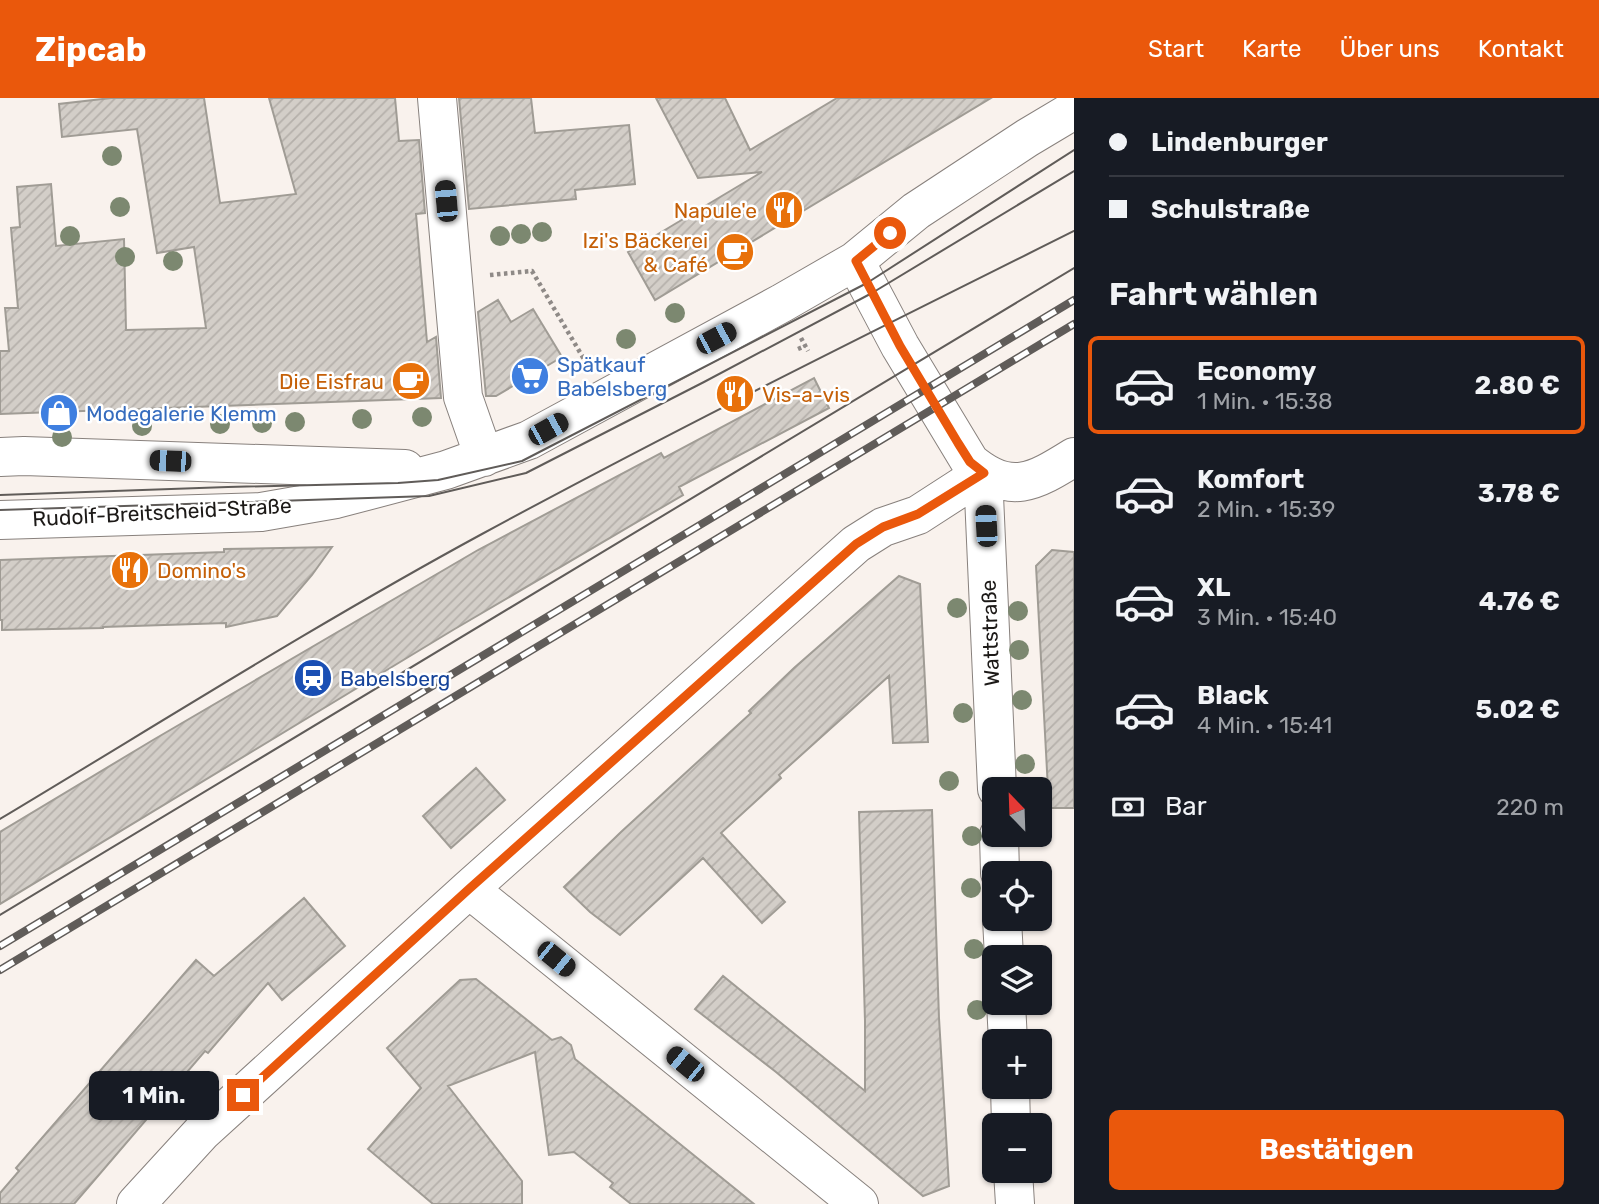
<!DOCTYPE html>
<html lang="de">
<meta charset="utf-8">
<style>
body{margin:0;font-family:Rubik,sans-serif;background:#20242c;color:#f1f3f6;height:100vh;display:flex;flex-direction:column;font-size:26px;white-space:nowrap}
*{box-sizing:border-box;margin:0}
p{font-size:23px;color:#9ea1a6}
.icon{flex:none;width:38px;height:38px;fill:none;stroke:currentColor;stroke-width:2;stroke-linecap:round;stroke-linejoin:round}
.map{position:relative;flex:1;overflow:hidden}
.details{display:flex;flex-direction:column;background:#171b24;width:525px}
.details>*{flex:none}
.top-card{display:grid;align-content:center;height:154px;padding:0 35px;background:#171b24}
.needle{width:46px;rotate:337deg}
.fabs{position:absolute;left:982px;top:679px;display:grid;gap:14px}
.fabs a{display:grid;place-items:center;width:70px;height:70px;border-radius:10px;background:#171b24;box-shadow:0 2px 5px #0004;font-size:35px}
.end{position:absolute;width:32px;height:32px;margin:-16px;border:9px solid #ea580c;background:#fff;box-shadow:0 0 0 4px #fff}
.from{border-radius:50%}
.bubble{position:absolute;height:49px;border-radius:10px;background:#171b24;box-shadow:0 2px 5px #0004;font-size:23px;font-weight:700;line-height:49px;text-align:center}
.car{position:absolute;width:21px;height:42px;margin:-21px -10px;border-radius:9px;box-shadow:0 0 5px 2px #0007;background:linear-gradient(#222 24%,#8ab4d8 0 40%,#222 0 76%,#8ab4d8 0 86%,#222 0)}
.top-card b{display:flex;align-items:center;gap:24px;height:66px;font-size:26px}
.top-card b+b{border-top:2px solid #363941}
.top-card i{width:18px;height:18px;background:#f1f3f6}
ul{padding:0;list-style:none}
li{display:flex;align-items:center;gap:21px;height:98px;margin:0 14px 10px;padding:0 21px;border:4px solid transparent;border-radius:10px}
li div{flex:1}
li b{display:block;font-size:26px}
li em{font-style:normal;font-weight:700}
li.on{border-color:#ea580c}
li>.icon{width:63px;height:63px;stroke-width:1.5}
h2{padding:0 35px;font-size:32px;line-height:84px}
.pay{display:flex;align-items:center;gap:18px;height:77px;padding:0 35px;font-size:26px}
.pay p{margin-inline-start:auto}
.primary-button{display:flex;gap:14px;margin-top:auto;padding:14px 35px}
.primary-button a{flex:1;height:80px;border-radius:10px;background:#ea580c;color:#fff;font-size:28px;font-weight:700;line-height:80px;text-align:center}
header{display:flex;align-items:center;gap:42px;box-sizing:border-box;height:98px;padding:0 35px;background:#ea580c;color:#fff}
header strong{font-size:33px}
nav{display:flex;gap:38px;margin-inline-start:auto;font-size:24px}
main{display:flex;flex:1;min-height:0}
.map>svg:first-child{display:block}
.building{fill:url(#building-hatch);stroke:#a09c95;stroke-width:2}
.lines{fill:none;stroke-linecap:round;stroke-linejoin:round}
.minor-casing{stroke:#88817d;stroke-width:40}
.path{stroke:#8f8a87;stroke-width:4.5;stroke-dasharray:3.5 3.5;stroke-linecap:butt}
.minor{stroke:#fff;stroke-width:38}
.tram{stroke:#605c59;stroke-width:2}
.rail-casing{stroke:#605c59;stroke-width:8}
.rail{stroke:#fff;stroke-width:5;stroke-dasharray:16;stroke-linecap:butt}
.tree{fill:#7c8870}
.route{stroke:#ea580c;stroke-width:9}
.labels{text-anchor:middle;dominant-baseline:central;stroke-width:5;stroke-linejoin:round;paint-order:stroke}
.food-label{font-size:21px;fill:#c56008;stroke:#fff;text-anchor:end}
.shop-label{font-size:21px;fill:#366cbe;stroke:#fff;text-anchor:start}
.street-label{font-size:21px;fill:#1c1917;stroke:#fff}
.transit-label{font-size:21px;fill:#164399;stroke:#fff;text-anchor:start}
</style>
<header>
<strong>Zipcab</strong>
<nav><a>Start</a><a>Karte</a><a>Über uns</a><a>Kontakt</a></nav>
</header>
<main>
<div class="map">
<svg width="1074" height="1106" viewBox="0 0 1074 1106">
<defs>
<pattern id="building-hatch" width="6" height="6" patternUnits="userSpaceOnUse" patternTransform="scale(1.75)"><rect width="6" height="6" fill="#d3cec8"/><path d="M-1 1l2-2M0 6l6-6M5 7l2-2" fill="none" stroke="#b5b0ab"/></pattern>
</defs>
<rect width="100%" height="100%" fill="#f9f2ed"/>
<!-- building -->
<path class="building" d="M111,0H204L220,105L296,96L269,0H395L399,43L419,42L425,115L416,116L427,244L436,239L441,300L0,316V253H9L5,210H18L11,130L20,129L17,89L51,86L56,148L124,141L126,232L206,230L194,149L157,155L137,31L62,39L59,6Z
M459,0H531L535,35L629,27L635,86L575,92L576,101L469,111Z
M656,0H725L750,52L837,0H991L655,202L628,154L762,74L698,80Z
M498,202L511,224L533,211L562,259L496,298H486L478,214Z
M814,280L829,310L679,389L683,397L453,532L0,806V734L153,642L478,452L661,355L664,360Z
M332,449L312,477L277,518L226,529V525L103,529V530L2,532V522H0V462L224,454V451Z
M1052,452L1074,454V710H1049L1036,468Z
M899,478L920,486L928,644L893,645L889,578L779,677L781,680L721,735L785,804L762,825L703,760L620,837L590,814L564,789L621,734L751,615L749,613L794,570Z
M476,670L505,702L451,750L423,718Z
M932,712L939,920L949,1088L923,1098L776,974L695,911L723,878L865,993V923L859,714Z
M304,800L345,848L282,902L268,885L208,955L205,953L74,1106H0V1095L19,1073L16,1070L196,862L214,878Z
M476,881L552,942L561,939L571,947L575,961L754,1106H631L610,1089L613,1085L574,1054L549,1057L535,954L448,988L522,1083V1106H433L368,1051L421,990L387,950L460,882Z"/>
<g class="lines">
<!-- minor casing -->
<g class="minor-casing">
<path id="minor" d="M437,0L463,299L484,359
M855,163L900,248L970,364C1010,398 1034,384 1074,359
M0,359L24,358L405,371
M983,375L997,691
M0,422L261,414L336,401L446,372L529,342L782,205L855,163L916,113L1027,40L1074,12
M999,737L1000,775
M469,791L859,1106
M1002,821L1004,859
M1006,905L1008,943
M1010,989L1011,1027
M1013,1073L1015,1106
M136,1106L202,1034L469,791L856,446L883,429L918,417L983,375"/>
</g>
<!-- path -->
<path class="path" d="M490,177L532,173L588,268
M801,240L808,253
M798,251L805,248"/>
<!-- minor -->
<use href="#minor" class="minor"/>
<!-- tram -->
<path class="tram" d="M0,397L228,389L398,385L438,382L522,363L867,185L1074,52
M0,412L429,398L526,375L704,284L872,195L1074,73
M0,721C160,625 318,525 482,436C677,330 876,232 1074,133
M0,817L1074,170"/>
<!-- rail casing -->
<g class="rail-casing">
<path id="rail" d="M0,848L1074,202
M0,872L1074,226"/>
</g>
<!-- rail -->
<use href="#rail" class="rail"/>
</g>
<!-- trees -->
<g class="tree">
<circle cx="112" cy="58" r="10"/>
<circle cx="120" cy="109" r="10"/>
<circle cx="542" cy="134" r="10"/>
<circle cx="521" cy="136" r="10"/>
<circle cx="70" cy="138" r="10"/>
<circle cx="500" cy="138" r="10"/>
<circle cx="125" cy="159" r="10"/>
<circle cx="173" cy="163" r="10"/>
<circle cx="675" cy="215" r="10"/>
<circle cx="626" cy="241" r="10"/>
<circle cx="422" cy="319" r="10"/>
<circle cx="362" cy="321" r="10"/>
<circle cx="295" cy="324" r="10"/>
<circle cx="262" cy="325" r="10"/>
<circle cx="220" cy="326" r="10"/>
<circle cx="142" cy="328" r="10"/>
<circle cx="62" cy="339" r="10"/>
<circle cx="957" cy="510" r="10"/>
<circle cx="1018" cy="513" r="10"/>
<circle cx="1019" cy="552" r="10"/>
<circle cx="1022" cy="602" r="10"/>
<circle cx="963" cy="615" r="10"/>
<circle cx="1025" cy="666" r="10"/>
<circle cx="949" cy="683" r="10"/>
<circle cx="972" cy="738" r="10"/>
<circle cx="971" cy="790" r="10"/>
<circle cx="974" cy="851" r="10"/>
<circle cx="977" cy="912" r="10"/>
</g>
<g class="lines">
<!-- route -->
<path class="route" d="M243,997L469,791L856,446L883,429L918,416L984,375L970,364L958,345L900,248L856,163L890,135"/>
</g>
<!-- icons -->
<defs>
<g id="restaurant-disc" transform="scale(2.0125)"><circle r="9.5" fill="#e8710a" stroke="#fff"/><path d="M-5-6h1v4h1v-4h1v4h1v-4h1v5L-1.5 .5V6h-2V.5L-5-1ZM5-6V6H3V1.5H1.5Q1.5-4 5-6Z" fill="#fff"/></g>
<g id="cafe-disc" transform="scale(2.0125)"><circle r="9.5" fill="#e8710a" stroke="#fff"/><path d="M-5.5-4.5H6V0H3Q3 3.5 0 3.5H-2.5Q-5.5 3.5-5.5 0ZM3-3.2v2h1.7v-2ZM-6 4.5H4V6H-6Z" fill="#fff"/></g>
<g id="supermarket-disc" transform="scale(2.0125)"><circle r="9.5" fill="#3f7fe0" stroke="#fff"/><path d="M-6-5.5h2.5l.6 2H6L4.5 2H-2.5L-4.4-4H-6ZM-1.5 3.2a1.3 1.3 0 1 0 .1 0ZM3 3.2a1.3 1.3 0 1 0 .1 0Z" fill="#fff"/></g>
<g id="shop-disc" transform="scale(2.0125)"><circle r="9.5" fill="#3f7fe0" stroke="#fff"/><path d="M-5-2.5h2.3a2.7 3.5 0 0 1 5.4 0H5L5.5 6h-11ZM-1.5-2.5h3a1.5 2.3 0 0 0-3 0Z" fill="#fff"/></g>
<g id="station-disc" transform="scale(2.0125)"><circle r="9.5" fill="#1a4fb4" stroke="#fff"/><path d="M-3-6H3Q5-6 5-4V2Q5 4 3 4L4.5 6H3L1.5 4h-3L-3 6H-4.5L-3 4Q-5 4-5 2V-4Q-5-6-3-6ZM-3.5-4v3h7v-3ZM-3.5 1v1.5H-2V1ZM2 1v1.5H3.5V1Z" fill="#fff"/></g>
</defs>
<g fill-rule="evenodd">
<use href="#restaurant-disc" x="784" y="112"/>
<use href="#cafe-disc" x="735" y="154"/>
<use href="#supermarket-disc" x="530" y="278"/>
<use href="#cafe-disc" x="411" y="283"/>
<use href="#restaurant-disc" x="735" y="296"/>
<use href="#shop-disc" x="59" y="315"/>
<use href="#restaurant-disc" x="130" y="472"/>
<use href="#station-disc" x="313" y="580"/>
</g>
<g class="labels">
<!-- food labels -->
<g class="food-label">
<text x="757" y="112">Napule'e</text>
<text x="708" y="142">Izi's Bäckerei<tspan x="708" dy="24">&amp; Café</tspan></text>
<text x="384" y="283">Die Eisfrau</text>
<text x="762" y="296" text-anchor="start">Vis-a-vis</text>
<text x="157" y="472" text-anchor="start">Domino's</text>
</g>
<!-- shop labels -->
<g class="shop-label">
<text x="557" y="266">Spätkauf<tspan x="557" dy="24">Babelsberg</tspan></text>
<text x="86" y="315">Modegalerie Klemm</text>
</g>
<!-- street labels -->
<g class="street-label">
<text transform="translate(162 414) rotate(-3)">Rudolf-Breitscheid-Straße</text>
<text transform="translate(990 535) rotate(-92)">Wattstraße</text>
</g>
<!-- transit labels -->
<g class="transit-label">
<text x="340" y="580">Babelsberg</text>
</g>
</g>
</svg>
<div class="fabs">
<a><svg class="needle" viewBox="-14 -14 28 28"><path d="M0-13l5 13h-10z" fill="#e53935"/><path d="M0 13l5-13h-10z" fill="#9ea1a6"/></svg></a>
<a><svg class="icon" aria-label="locate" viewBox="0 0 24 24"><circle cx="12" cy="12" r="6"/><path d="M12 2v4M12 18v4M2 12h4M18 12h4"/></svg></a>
<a><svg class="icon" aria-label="layers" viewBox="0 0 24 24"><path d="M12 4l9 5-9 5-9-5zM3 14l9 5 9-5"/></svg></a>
<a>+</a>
<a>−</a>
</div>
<i class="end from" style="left:890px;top:135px"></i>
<i class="end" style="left:243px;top:997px"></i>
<div class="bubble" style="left:89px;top:973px;width:130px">1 Min.</div>
<i class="car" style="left:446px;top:103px;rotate:355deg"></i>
<i class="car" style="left:716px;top:240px;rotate:62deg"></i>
<i class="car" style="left:548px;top:331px;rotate:61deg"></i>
<i class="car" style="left:170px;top:363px;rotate:272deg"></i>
<i class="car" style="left:986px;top:428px;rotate:357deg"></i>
<i class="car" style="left:556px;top:861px;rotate:129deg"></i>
<i class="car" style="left:685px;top:966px;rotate:309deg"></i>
</div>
<section class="details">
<div class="top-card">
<b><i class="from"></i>Lindenburger</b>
<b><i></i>Schulstraße</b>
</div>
<h2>Fahrt wählen</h2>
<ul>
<li class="on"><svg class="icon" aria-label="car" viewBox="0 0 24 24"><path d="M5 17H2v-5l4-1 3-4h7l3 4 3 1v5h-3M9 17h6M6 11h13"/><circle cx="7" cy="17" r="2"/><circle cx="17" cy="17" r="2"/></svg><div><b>Economy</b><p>1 Min. · 15:38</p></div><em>2.80 €</em></li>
<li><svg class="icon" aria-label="car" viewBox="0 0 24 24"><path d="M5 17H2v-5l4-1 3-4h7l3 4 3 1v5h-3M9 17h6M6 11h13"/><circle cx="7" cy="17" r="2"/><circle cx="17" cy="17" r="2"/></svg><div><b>Komfort</b><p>2 Min. · 15:39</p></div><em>3.78 €</em></li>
<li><svg class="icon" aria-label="car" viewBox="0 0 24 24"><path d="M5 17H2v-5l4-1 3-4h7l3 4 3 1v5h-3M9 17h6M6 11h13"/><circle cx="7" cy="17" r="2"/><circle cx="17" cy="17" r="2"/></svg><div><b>XL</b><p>3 Min. · 15:40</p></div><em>4.76 €</em></li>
<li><svg class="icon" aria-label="car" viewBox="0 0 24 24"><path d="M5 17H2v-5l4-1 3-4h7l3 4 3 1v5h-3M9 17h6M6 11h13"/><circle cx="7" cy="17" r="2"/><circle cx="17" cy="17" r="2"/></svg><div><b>Black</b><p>4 Min. · 15:41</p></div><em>5.02 €</em></li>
</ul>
<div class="pay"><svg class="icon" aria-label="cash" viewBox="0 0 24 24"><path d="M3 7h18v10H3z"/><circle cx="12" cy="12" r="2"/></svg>Bar<p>220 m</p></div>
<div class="primary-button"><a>Bestätigen</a></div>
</section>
</main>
